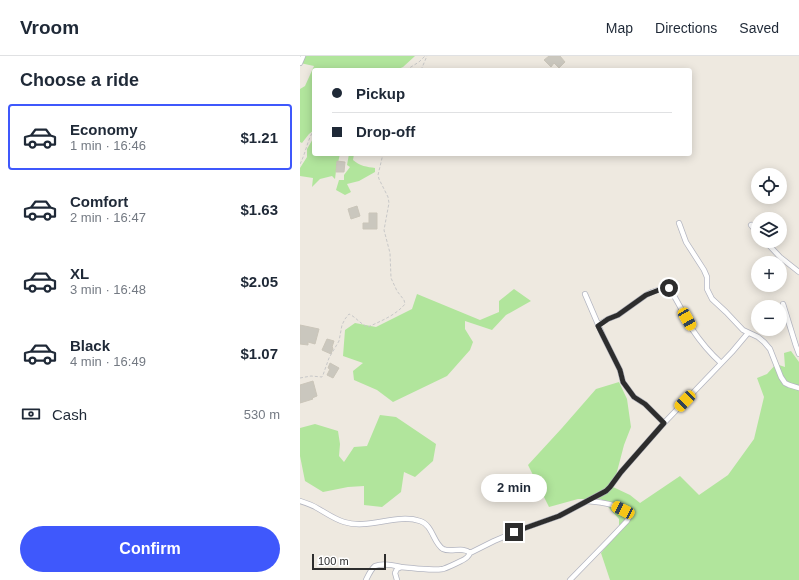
<!DOCTYPE html>
<meta charset="utf-8">
<style>
body{margin:0;font-family:Helvetica,sans-serif;background:#f6f6f7;color:#1f2937;height:100vh;display:flex;flex-direction:column;font-size:15px;white-space:nowrap}
*{box-sizing:border-box;margin:0}
p{font-size:13px;color:#747a83}
.icon{flex:none;width:22px;height:22px;fill:none;stroke:currentColor;stroke-width:2;stroke-linecap:round;stroke-linejoin:round}
.map{position:relative;flex:1;overflow:hidden}
.sheet{display:flex;flex-direction:column;background:#fff;width:300px}
.sheet>*{flex:none}
.hud{position:absolute;left:12px;top:12px;width:380px;height:88px;border-radius:4px;box-shadow:0 2px 10px #0003;display:grid;align-content:center;height:88px;padding:0 20px;background:#fff}
.tools{position:absolute;left:451px;top:112px;display:grid;gap:8px}
.tools a{display:grid;place-items:center;width:36px;height:36px;border-radius:50%;background:#fff;box-shadow:0 2px 10px #0003;font-size:20px}
.scale{position:absolute;left:12px;bottom:10px;width:74px;box-sizing:border-box;padding-left:4px;border:2px solid #2d2d2d;border-top:0;font-size:11px;line-height:14px;white-space:nowrap;color:#2d2d2d;-webkit-text-stroke:3px #fff;paint-order:stroke}
.end{position:absolute;width:18px;height:18px;margin:-9px;border:5px solid #2d2d2d;background:#fff;box-shadow:0 0 0 2px #fff}
.from{border-radius:50%}
.bubble{position:absolute;height:28px;border-radius:14px;background:#fff;box-shadow:0 2px 10px #0003;font-size:13px;font-weight:700;line-height:28px;text-align:center}
.car{position:absolute;width:12px;height:24px;margin:-12px -6px;border-radius:5px;box-shadow:0 0 3px 1px #0007;background:linear-gradient(#f5c518 24%,#345 0 40%,#f5c518 0 76%,#345 0 86%,#f5c518 0)}
.hud b{display:flex;align-items:center;gap:14px;height:38px;font-size:15px}
.hud b+b{border-top:1px solid #e0e1e3}
.hud i{width:10px;height:10px;background:#1f2937}
ul{padding:0;list-style:none}
li{display:flex;align-items:center;gap:12px;height:66px;margin:0 8px 6px;padding:0 12px;border:2px solid transparent;border-radius:4px}
li div{flex:1}
li b{display:block;font-size:15px}
li em{font-style:normal;font-weight:700}
li.active{border-color:#3f58fc}
li>.icon{width:36px;height:36px;stroke-width:1.5}
h2{padding:0 20px;font-size:18px;line-height:48px}
.pay{display:flex;align-items:center;gap:10px;height:44px;padding:0 20px;font-size:15px}
.pay p{margin-inline-start:auto}
.button{display:flex;gap:8px;margin-top:auto;padding:8px 20px}
.button a{flex:1;height:46px;border-radius:24px;background:#3f58fc;color:#fff;font-size:16px;font-weight:700;line-height:46px;text-align:center}
header{display:flex;align-items:center;gap:24px;box-sizing:border-box;height:56px;padding:0 20px;background:#fff;border-bottom:1px solid #e0e1e3}
header strong{font-size:19px}
nav{display:flex;gap:22px;margin-inline-start:auto;font-size:14px}
main{display:flex;flex:1;min-height:0}
.map>svg:first-child{display:block}
.green{fill:#b1e59c}
.building{fill:#cac7be;stroke:#cac5b9}
.lines{fill:none;stroke-linecap:round;stroke-linejoin:round}
.minor-casing{stroke:#b3b5c0;stroke-width:6}
.path{stroke:#c8c8c8;stroke-width:1;stroke-dasharray:3 2;stroke-linecap:butt}
.minor{stroke:#fff;stroke-width:4.5}
.route{stroke:#2d2d2d;stroke-width:5}
</style>
<header>
<strong>Vroom</strong>
<nav><a>Map</a><a>Directions</a><a>Saved</a></nav>
</header>
<main>
<section class="sheet">
<h2>Choose a ride</h2>
<ul>
<li class="active"><svg class="icon" aria-label="car" viewBox="0 0 24 24"><path d="M5 17H2v-5l4-1 3-4h7l3 4 3 1v5h-3M9 17h6M6 11h13"/><circle cx="7" cy="17" r="2"/><circle cx="17" cy="17" r="2"/></svg><div><b>Economy</b><p>1 min · 16:46</p></div><em>$1.21</em></li>
<li><svg class="icon" aria-label="car" viewBox="0 0 24 24"><path d="M5 17H2v-5l4-1 3-4h7l3 4 3 1v5h-3M9 17h6M6 11h13"/><circle cx="7" cy="17" r="2"/><circle cx="17" cy="17" r="2"/></svg><div><b>Comfort</b><p>2 min · 16:47</p></div><em>$1.63</em></li>
<li><svg class="icon" aria-label="car" viewBox="0 0 24 24"><path d="M5 17H2v-5l4-1 3-4h7l3 4 3 1v5h-3M9 17h6M6 11h13"/><circle cx="7" cy="17" r="2"/><circle cx="17" cy="17" r="2"/></svg><div><b>XL</b><p>3 min · 16:48</p></div><em>$2.05</em></li>
<li><svg class="icon" aria-label="car" viewBox="0 0 24 24"><path d="M5 17H2v-5l4-1 3-4h7l3 4 3 1v5h-3M9 17h6M6 11h13"/><circle cx="7" cy="17" r="2"/><circle cx="17" cy="17" r="2"/></svg><div><b>Black</b><p>4 min · 16:49</p></div><em>$1.07</em></li>
</ul>
<div class="pay"><svg class="icon" aria-label="cash" viewBox="0 0 24 24"><path d="M3 7h18v10H3z"/><circle cx="12" cy="12" r="2"/></svg>Cash<p>530 m</p></div>
<div class="button"><a>Confirm</a></div>
</section>
<div class="map">
<svg width="499" height="524" viewBox="0 0 499 524">
<rect width="100%" height="100%" fill="#eee9e0"/>
<!-- green -->
<path class="green" d="M0,0H115L103,11L96,14H14V74L9,78L2,87L0,86V33L5,30L14,10L0,7Z
M14,81V86L12,90L14,91V98H40L36,115L35,123L32,120L20,123L12,131L13,122L0,120V112L7,101V93Z
M49,98H54L53,104C60,110 67,111 75,112V116L59,125L47,128L51,136L45,139L36,134L39,124H44V119L50,111L47,109Z
M214,233L231,245L206,259L192,274L165,265V273L173,286L170,294L147,320L93,346L77,334L54,324L53,315L63,307L43,300L45,274L55,267L76,271L112,253L117,238L180,264L199,256V245Z
M491,295L499,306V524H310L301,497L319,475V463L301,443H278L249,451L228,409L262,372L296,333L319,326L327,343L331,371L324,389L313,431L330,439L340,447L380,420L399,439L428,419L454,383L464,341L457,322L467,318L476,308L485,311L484,297Z
M80,359L96,361L136,388L133,405L115,421L104,416L101,436L82,451L64,449V430L48,431L23,436L5,425L0,400V372L15,368L38,375L40,388L39,400L44,406L54,391L67,390Z"/>
<!-- building -->
<path class="building" d="M249,0H260L265,6L259,12L254,7L251,11L244,4Z
M37,105L45,106L44,116H36Z
M57,150L60,160L51,163L48,153Z
M69,157H77V173H63V167H69Z
M0,269L19,273L15,288L8,286V289L0,288Z
M27,283L34,285L32,291L33,292L31,298L22,294Z
M30,307L39,312L33,322L27,319L30,313L28,312Z
M13,325L17,340L12,342L13,343L0,347V329Z"/>
<g class="lines">
<!-- minor casing -->
<g class="minor-casing">
<path id="minor" d="M0,7L3,0
M379,167L386,186L404,214L407,221V233L412,243L426,256L443,274L458,281L464,286L470,293L481,321L485,327L489,329L499,332
M451,169L458,178
M465,185L480,201L499,216
M285,238L303,280L320,314L323,326L334,341L345,348L364,367
M483,248L496,290L499,298
M298,269L308,263L318,259L346,239L352,236L367,231L369,232C378,245 384,259 392,273C400,285 410,297 421,307
M0,445C6,447 12,449 17,452C26,457 34,463 44,466C69,474 96,457 120,465C133,469 133,487 143,493C151,497 163,490 170,497C168,502 165,503 161,505C155,508 149,511 143,513C129,515 114,512 101,511L97,513L95,517L97,524
M170,497L194,485L225,472L259,460L306,435L310,431L321,416L364,367L432,296L448,277
M66,524C68,520 71,513 75,510C82,507 93,509 101,511
M270,524L309,484L327,465L329,461C324,448 299,446 287,445"/>
</g>
<!-- path -->
<path class="path" d="M106,14L119,6L125,0
M121,14L127,0
M182,14L183,12
M0,108C6,97 7,84 14,74
M0,322L11,320L22,321L23,319L29,302L39,285L42,269L45,263L49,258C56,261 60,268 68,271C81,265 96,259 105,248L104,244L97,235L91,222L90,197L84,174L89,147L88,141L79,123L78,119L83,98"/>
<!-- minor -->
<use href="#minor" class="minor"/>
</g>
<g class="lines">
<!-- route -->
<path class="route" d="M214,476L259,460L306,435L310,431L321,416L364,367L345,348L334,341L323,326L320,314L298,270L308,263L318,259L346,239L364,232H369"/>
</g>
</svg>
<div class="tools">
<a><svg class="icon" aria-label="locate" viewBox="0 0 24 24"><circle cx="12" cy="12" r="6"/><path d="M12 2v4M12 18v4M2 12h4M18 12h4"/></svg></a>
<a><svg class="icon" aria-label="layers" viewBox="0 0 24 24"><path d="M12 4l9 5-9 5-9-5zM3 14l9 5 9-5"/></svg></a>
<a>+</a>
<a>−</a>
</div>
<div class="scale">100 m</div>
<i class="end from" style="left:369px;top:232px"></i>
<i class="end" style="left:214px;top:476px"></i>
<div class="bubble" style="left:181px;top:418px;width:66px">2 min</div>
<i class="car" style="left:387px;top:263px;rotate:150deg"></i>
<i class="car" style="left:385px;top:345px;rotate:224deg"></i>
<i class="car" style="left:323px;top:454px;rotate:297deg"></i>
<div class="hud">
<b><i class="from"></i>Pickup</b>
<b><i></i>Drop-off</b>
</div>
</div>
</main>
